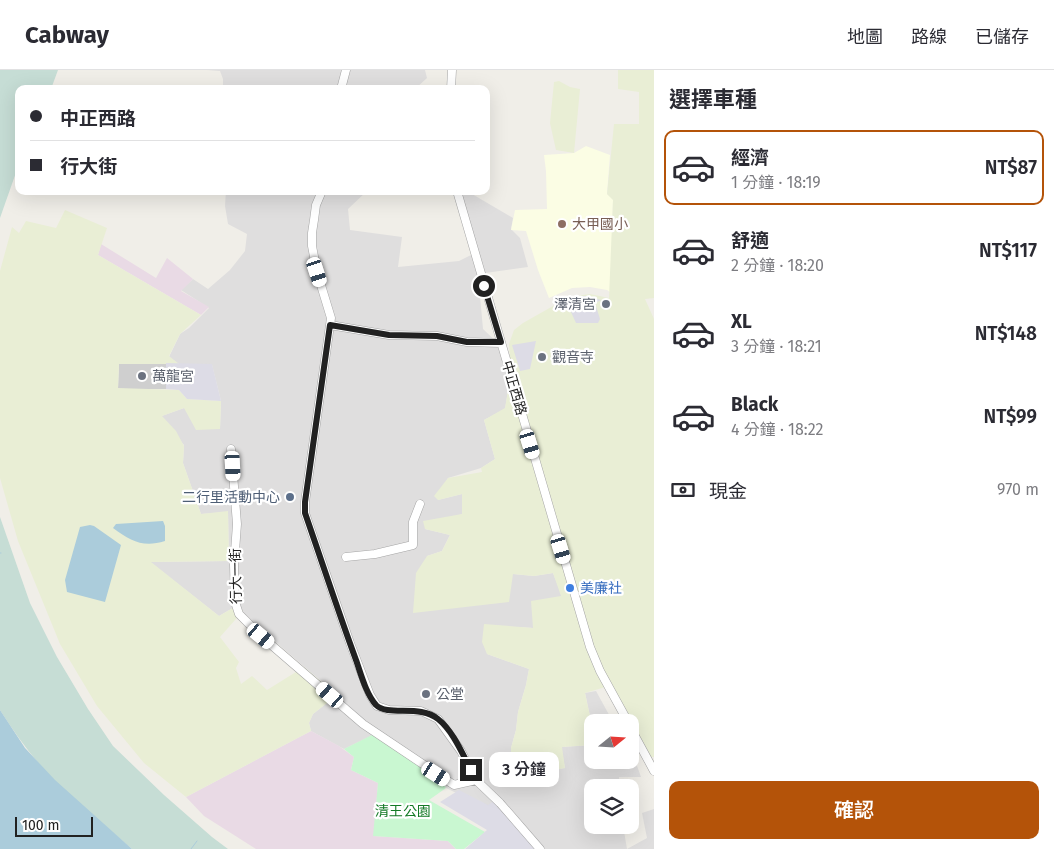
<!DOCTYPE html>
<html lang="zh-TW">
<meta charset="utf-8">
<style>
body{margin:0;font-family:"Fira Sans","Noto Sans TC",sans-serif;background:#f7f7f7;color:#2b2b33;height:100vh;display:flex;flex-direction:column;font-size:19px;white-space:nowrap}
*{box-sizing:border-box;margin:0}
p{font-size:16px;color:#7c7c81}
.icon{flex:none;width:28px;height:28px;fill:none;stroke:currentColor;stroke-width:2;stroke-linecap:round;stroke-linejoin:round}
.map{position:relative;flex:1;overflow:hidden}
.details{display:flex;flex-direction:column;background:#fff;width:400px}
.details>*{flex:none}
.hud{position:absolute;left:15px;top:15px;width:475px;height:110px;border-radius:10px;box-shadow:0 5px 20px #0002;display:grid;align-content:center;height:110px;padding:0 15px;background:#fff}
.needle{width:32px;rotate:72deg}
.fabs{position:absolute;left:584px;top:644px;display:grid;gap:10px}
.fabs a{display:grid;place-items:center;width:55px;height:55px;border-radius:10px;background:#fff;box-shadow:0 5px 20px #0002;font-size:25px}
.scale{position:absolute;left:15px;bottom:12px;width:78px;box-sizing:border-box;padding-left:5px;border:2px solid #212121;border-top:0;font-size:14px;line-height:18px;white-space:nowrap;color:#212121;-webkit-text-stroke:4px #fff;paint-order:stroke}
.end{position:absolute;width:22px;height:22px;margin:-11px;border:6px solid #212121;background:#fff;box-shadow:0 0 0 2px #fff}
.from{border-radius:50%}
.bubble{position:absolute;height:35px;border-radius:10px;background:#fff;box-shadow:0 5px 20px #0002;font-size:16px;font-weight:600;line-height:35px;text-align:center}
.car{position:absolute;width:15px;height:30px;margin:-15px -8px;border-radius:6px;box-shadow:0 0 4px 1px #0007;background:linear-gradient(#fff 24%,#345 0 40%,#fff 0 76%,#345 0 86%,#fff 0)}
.hud b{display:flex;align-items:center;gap:18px;height:48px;font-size:19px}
.hud b+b{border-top:1px solid #e1e1e2}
.hud i{width:12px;height:12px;background:#2b2b33}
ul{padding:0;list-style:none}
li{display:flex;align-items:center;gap:15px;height:75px;margin:0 10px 8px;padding:0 5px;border:2px solid transparent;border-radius:10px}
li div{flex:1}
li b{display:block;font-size:19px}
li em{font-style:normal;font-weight:600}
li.selected{border-color:#b45309}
li>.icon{width:45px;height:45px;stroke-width:1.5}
h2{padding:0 15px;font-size:22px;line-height:60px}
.pay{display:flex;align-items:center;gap:12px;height:55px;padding:0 15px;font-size:19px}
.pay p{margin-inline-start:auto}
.button{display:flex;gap:10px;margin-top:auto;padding:10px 15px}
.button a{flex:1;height:58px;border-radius:10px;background:#b45309;color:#fff;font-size:20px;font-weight:600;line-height:58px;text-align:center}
header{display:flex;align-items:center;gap:30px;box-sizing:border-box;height:70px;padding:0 25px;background:#fff;border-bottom:1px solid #e1e1e2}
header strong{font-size:24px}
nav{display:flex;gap:28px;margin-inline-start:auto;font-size:18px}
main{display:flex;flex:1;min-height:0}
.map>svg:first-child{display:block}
.residential{fill:#dfdede}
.industrial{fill:#e9dae5}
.education{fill:#fbfde4}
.religious{fill:#cfcfcf}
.farmland{fill:#e9eed5}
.wetland{fill:#c6ddd5}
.park{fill:#c9f7d1}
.plaza{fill:#dddce6}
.water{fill:#abccdb}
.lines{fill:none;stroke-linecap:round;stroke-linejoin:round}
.stream{stroke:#abccdb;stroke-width:1}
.minor-casing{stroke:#a5a5a5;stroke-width:9}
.minor{stroke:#fff;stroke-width:8}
.route{stroke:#212121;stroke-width:6}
.education-dot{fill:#8d6e63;stroke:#fff;stroke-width:2}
.worship-dot{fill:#6b7280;stroke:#fff;stroke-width:2}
.service-dot{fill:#5c6f8a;stroke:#fff;stroke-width:2}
.shop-dot{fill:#3f7fe0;stroke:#fff;stroke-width:2}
.labels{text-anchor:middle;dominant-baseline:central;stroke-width:4.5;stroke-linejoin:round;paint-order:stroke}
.education-label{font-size:14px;fill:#785e54;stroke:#fff;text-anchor:start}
.worship-label{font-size:14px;fill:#5b616d;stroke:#fff;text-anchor:start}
.street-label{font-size:14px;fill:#212121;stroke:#fff}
.service-label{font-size:14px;fill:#4e5e75;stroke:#fff;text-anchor:end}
.shop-label{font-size:14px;fill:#366cbe;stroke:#fff;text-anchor:start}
.park-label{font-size:14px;fill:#137a25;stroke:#fff}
</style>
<header>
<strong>Cabway</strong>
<nav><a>地圖</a><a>路線</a><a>已儲存</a></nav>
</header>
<main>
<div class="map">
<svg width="654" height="779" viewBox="0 0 654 779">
<rect width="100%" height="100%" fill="#f0eee8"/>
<!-- residential -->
<path class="residential" d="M207,0H425L427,8L415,19H223V9L220,1Z
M226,121H367L348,139L350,160L402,167L398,197L459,191L473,184L456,121H472V124L513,148L511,159L520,168L528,197L478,204L483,259L503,278L511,303L505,339L484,350L495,389L481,398L448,408L438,430L462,424V444L425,459L450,465L442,481L427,486L513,504L534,506L553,503L562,526L534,558L484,555L487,584L529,599L526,615L518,642L516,660L511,678V708L565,698L561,677L592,675V690H616L618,698L636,693L641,707H619V717L592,718V755H623L627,779L647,768L642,743L654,739V779H540L485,737L446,718L436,704L377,663L344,679L311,661L309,653L313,644L337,625L263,561L245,544L238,535L219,546L150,492L229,491L228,442L201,444L183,393L184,375L159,347L184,338L220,359L221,331L212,295L179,294L169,287L180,264L189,258L209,238L181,220L193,209L208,219L230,200L245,181L247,164L228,154L225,136Z
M596,621L613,652H592V655L585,623Z"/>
<!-- industrial -->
<path class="industrial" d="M101,174L156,208L167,188L193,209L181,221L209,237L201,245L98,185Z
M311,661L339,676L354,687L351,700L378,713L374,766L448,771L456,779H256L204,746L186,727Z"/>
<!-- education -->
<path class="education" d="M586,76L610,85L607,124L613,129L611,223L607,220L590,217L572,218L549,228L538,200L526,161L511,160L515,140L547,139L546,101L544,85L574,83Z"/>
<!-- religious -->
<path class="religious" d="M166,293V319H118L119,294Z"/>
<!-- farmland -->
<path class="farmland" d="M618,0H654V228L645,229L654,249V687H649L629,647L609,616L585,623L592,655V675L562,677L565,698L511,708V678L516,660L518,642L526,615L529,599L487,584L482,572L484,554L533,558L531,531L561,526L553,503L534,506L513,504L509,532L413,543L416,503L427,486L442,481L450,465L425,459L423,451L462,444V424L438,430L434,426L448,408L482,402L481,398L495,389L484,350L505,338L511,303L509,274L514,260L523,253L569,227L590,224L609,228L613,130L607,124L614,54H639V22L618,19Z
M559,11L570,17L580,19L574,83L556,80L550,53L554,12Z
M65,140L107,158L98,185L201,245L180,264L169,286L179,294H119L118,318L179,320L187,329L221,331L220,359L196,360L184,338L162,346L176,361L184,376L183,393L201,444L228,441L229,491L151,492L219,546L238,535L243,541L220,567L239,592L236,598L241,614L252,606L267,620L304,597L337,625L313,644L309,653L311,661L186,727L144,693L97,636L60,574L18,471L0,408V201L12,157L19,163L26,151L56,158Z"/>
<!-- wetland -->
<path class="wetland" d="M0,0H58L51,19H19V94L0,148Z
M0,447L30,533L57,587L88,639L113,676L164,725L212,767L228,779H132C106,756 78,734 54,710C33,689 16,665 0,640Z"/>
<!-- park -->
<path class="park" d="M376,663L436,704L446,718L429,730L485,762L464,779H456L448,771L373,766L378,713L351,700L354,687L344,679Z"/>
<!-- plaza -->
<path class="plaza" d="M585,226L601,230L595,233L600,249L598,253H576L565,229Z
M536,271L530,299L520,301L512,275Z
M166,293L212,294L221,331L187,329L179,320L166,319Z
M459,720L488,735L494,731L538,779H465L487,760L440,732Z"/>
<!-- water -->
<path class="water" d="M163,451L165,456V471C143,478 131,471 113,458L116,454Z
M90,455L94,456L121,475L105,532L67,522L65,510L80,457Z
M0,640L25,678L55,710L132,779H0Z"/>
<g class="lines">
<!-- stream -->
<path class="stream" d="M0,483H1
M191,779L197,771"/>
<!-- minor casing -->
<g class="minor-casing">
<path id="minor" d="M341,19L346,0
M451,19L452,0
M322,121L316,135L314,150L312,163V176L317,202L331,248L305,432V443L350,573L370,625L377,636L389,640L421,641L438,649L461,681L476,710L500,733L540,779
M457,121L590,577L600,601L628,652
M330,255L389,265L437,266L467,272L501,273
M231,379L237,454L234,495L235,532L239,544L261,566L363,654L454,715L476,710
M346,487L375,484L413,475V452L420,434
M630,657L654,701"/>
</g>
<!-- minor -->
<use href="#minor" class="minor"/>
</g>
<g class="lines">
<!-- route -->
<path class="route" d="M471,700C462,683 453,661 438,649C420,634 388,647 376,635C366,624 361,604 356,590C338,541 322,492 305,443V432L330,255L389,265L437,266L467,272H501L484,216"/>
</g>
<!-- markers -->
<circle class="education-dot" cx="562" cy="154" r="5"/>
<g class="worship-dot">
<circle cx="606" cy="234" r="5"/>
<circle cx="542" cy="287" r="5"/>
<circle cx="142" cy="306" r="5"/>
<circle cx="426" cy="624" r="5"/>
</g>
<circle class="service-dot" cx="290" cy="427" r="5"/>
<circle class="shop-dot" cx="570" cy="518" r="5"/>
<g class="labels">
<!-- education labels -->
<g class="education-label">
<text x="572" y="154">大甲國小</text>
</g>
<!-- worship labels -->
<g class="worship-label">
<text x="596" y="234" text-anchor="end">澤清宮</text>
<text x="552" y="287">觀音寺</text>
<text x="152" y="306">萬龍宮</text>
<text x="436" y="624">公堂</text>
</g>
<!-- street labels -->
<g class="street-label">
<text transform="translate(514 318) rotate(74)">中正西路</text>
<text transform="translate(236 506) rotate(-91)">行大一街</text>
</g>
<!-- service labels -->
<g class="service-label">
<text x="280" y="427">二行里活動中心</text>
</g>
<!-- shop labels -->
<g class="shop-label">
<text x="580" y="518">美廉社</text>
</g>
<!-- park labels -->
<g class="park-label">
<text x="403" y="741">清王公園</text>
</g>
</g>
</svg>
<div class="fabs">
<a><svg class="needle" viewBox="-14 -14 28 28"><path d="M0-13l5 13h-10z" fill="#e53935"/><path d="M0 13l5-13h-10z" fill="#7c7c81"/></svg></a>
<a><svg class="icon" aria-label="layers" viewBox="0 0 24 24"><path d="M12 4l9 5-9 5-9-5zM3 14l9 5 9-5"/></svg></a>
</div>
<div class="scale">100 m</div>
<i class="end from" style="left:484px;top:216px"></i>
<i class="end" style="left:471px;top:700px"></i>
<div class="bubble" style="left:489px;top:682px;width:70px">3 分鐘</div>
<i class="car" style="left:317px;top:202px;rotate:162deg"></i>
<i class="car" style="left:530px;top:374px;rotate:163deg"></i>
<i class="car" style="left:233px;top:396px;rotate:177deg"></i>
<i class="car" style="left:561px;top:479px;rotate:163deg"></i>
<i class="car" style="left:261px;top:566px;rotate:130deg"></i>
<i class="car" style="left:330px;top:625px;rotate:311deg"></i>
<i class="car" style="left:436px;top:704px;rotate:123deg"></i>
<div class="hud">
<b><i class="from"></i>中正西路</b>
<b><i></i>行大街</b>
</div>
</div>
<section class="details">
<h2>選擇車種</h2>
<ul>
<li class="selected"><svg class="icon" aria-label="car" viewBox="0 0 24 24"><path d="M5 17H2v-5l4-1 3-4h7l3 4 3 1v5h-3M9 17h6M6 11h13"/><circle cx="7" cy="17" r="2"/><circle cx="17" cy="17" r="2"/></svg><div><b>經濟</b><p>1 分鐘 · 18:19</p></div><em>NT$87</em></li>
<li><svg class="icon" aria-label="car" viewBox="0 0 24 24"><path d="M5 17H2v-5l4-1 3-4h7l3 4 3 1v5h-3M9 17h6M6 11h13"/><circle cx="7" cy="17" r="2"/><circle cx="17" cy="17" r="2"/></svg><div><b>舒適</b><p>2 分鐘 · 18:20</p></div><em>NT$117</em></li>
<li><svg class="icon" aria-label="car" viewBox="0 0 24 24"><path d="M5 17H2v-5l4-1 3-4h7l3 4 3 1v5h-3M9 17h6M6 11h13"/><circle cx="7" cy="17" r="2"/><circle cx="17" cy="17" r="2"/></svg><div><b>XL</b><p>3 分鐘 · 18:21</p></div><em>NT$148</em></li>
<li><svg class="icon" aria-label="car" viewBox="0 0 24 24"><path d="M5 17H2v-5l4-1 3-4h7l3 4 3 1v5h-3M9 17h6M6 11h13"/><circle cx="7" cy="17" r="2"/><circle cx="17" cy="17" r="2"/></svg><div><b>Black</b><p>4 分鐘 · 18:22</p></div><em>NT$99</em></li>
</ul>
<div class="pay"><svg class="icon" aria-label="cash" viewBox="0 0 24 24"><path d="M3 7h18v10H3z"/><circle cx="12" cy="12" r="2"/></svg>現金<p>970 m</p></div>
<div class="button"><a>確認</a></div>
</section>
</main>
